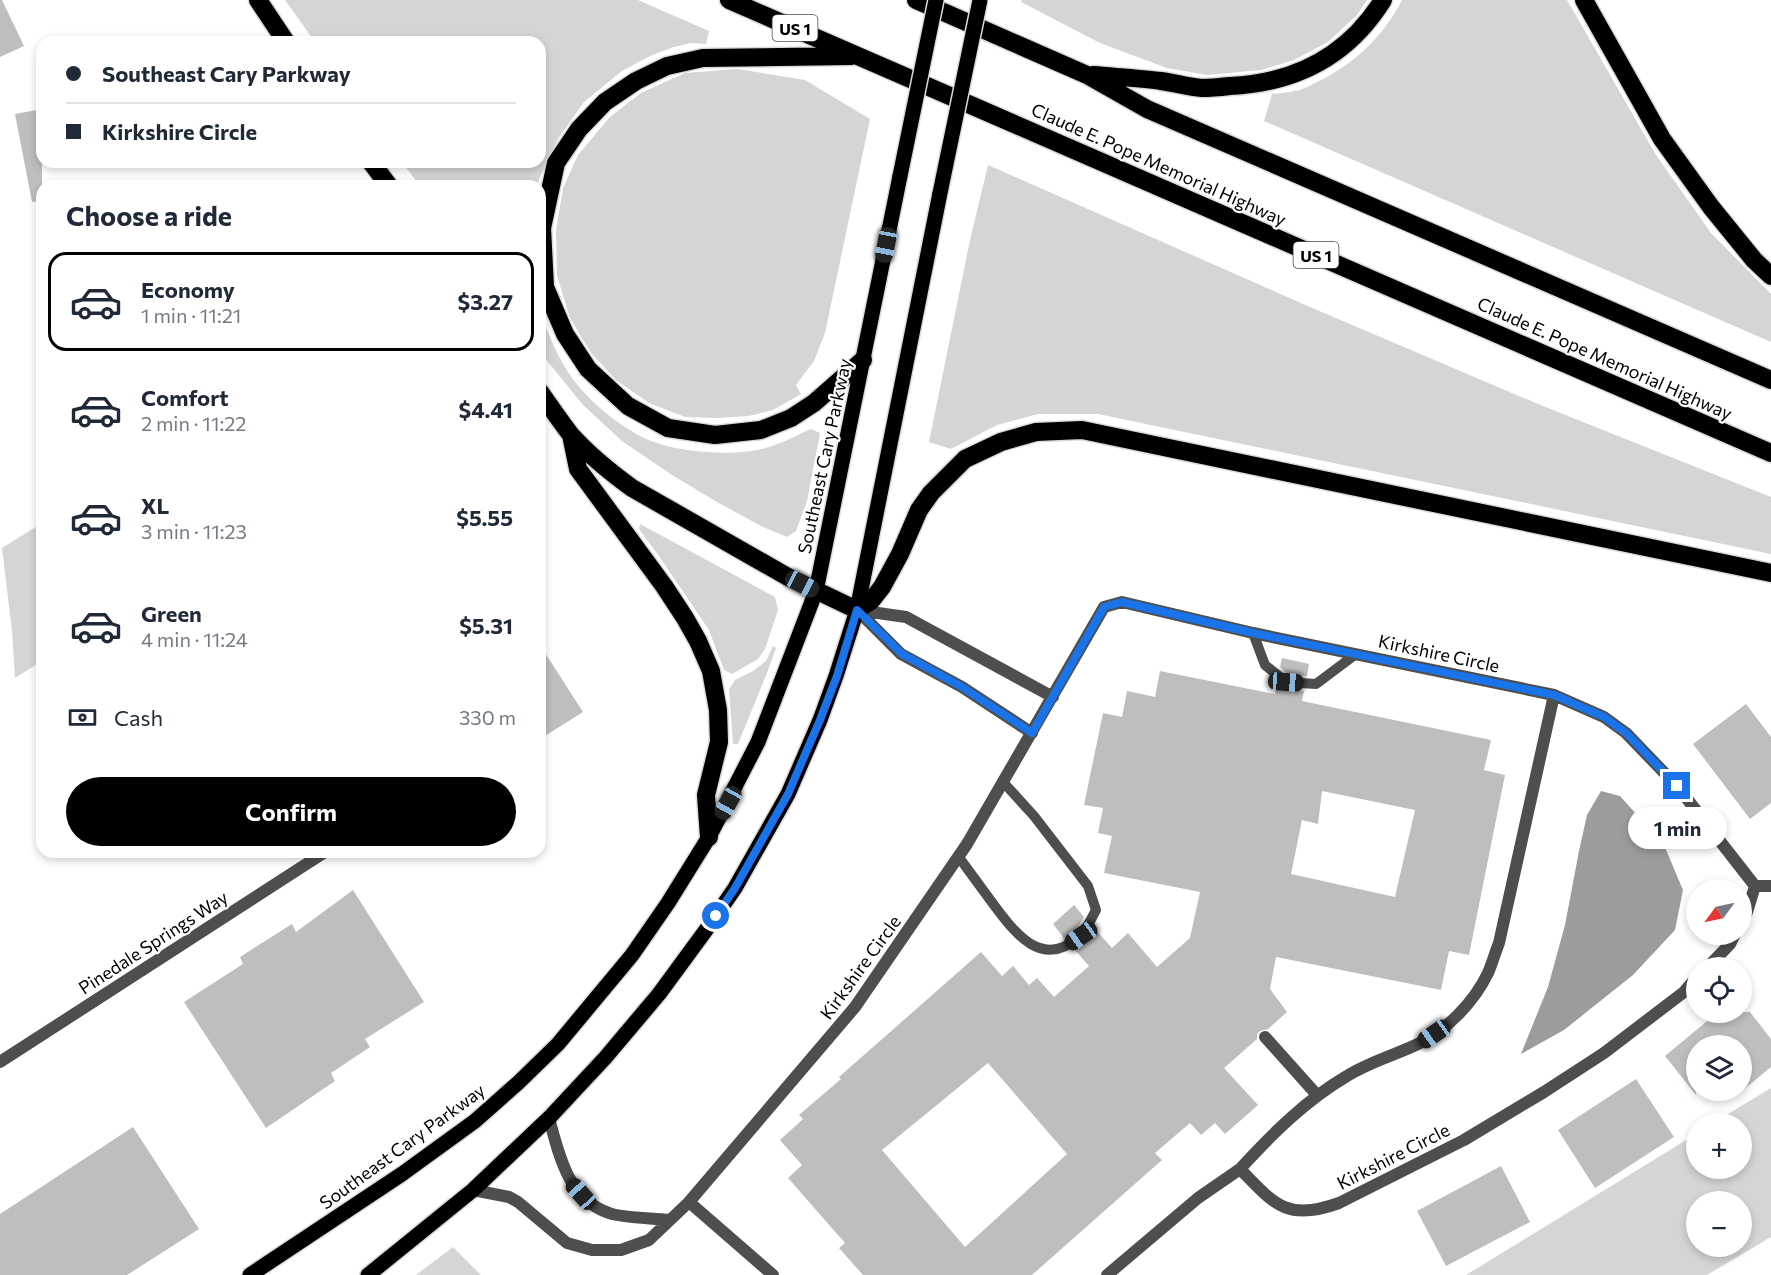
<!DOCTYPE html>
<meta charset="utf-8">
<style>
body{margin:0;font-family:Commissioner,sans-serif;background:#f2f2f3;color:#1f2937;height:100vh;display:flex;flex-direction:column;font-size:22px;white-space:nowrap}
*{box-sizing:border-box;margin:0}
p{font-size:20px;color:#747a83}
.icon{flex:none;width:33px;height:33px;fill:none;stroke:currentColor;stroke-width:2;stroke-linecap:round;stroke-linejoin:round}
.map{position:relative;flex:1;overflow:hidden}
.sheet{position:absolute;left:36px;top:180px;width:510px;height:678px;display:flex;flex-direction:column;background:#fff;border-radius:18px;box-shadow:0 3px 9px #0003}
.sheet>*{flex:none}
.hud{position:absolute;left:36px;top:36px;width:510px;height:132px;border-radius:18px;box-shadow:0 3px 9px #0003;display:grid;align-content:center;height:132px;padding:0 30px;background:#fff}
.needle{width:39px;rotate:237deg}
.controls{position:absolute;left:1686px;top:879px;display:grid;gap:12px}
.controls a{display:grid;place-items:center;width:66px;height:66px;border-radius:50%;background:#fff;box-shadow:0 3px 9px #0003;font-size:30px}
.end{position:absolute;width:27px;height:27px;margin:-14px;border:8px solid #1a73e8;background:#fff;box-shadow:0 0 0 3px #fff}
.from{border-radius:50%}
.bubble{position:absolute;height:42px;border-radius:21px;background:#fff;box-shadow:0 3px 9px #0003;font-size:20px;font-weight:700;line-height:42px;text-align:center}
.car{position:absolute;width:18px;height:36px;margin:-18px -9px;border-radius:8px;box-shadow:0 0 4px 2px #0007;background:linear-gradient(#222 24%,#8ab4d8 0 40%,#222 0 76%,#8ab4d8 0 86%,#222 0)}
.hud b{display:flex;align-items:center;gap:21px;height:57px;font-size:22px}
.hud b+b{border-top:2px solid #e0e1e3}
.hud i{width:15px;height:15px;background:#1f2937}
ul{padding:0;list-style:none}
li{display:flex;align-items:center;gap:18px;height:99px;margin:0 12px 9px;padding:0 18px;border:3px solid transparent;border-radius:18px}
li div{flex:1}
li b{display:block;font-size:22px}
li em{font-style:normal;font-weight:700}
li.current{border-color:#000}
li>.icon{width:54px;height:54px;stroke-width:1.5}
h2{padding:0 30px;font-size:27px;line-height:72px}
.pay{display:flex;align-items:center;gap:15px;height:66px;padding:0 30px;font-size:22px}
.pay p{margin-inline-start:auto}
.cta{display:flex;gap:12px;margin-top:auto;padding:12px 30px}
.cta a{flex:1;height:69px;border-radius:36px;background:#000;color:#fff;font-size:24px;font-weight:700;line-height:69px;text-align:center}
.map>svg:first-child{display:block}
.green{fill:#d5d5d5;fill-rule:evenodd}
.water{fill:#9c9c9c}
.building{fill:#bebebe;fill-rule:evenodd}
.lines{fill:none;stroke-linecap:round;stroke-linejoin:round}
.primary-casing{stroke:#dbdbdb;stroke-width:18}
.highway-casing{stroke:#dbdbdb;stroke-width:21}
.lane{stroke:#4e4e4e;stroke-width:10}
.street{stroke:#4e4e4e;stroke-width:12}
.primary{stroke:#000;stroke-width:15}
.highway{stroke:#000;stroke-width:18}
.primary-bridge-casing{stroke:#dbdbdb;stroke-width:18;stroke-linecap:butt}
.primary-bridge{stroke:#000;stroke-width:15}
.route{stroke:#1a73e8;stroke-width:8}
.labels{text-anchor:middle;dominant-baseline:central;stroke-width:4.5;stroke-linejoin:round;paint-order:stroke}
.shield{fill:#fff;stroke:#4c4c4c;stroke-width:1.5}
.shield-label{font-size:16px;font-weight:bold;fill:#000}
.street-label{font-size:18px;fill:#000;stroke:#fff}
</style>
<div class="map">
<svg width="1771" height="1275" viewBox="0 0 1771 1275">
<rect width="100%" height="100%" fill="#fff"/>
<!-- green -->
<path class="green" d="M285,0H638L709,31L706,44L691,43L674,47L652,55L622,71L584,102L558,139L536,186H420L402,162H540V42H315Z
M1022,0H1367L1357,15L1328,42L1294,60L1261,70L1207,75L1167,68L1100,43L1021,2Z
M1402,0H1567L1656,155L1711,233L1771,294V342L1264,121L1272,94C1281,93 1291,92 1300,90C1306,88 1311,85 1317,82C1353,65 1384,36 1402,0Z
M738,69L805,80L870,119L825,333L814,361L796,385L801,394L773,410L749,416L715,418L685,417L649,403L616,380L591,353L570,318L557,276L556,230L563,188L578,155L610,117L641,93L685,73Z
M988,165L1310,307L1538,404L1771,497V554L1098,414H1038L997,425L951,449L929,442L970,240Z
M540,313C549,335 557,356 570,375C587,400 623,430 651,441C682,453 737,457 769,447C783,443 797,435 811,429L820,433L807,501L796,531L787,537L761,526L717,502L672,475L622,441L583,405L540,352Z
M42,523V661L15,678L12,631L2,548Z
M640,524L775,597L778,610L765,649L758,659L732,674L724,670L709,630L659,556L639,529Z
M773,646L776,648L767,673L738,744H733L729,689L735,680L753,671L766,661Z
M1771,1088V1237L1707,1275H1466L1696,1134V1168H1742V1124L1713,1123ZM1696,1202H1742V1246H1696Z
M453,1247L481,1275H416Z"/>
<!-- water -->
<path class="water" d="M1601,791L1620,796L1664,845L1683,890L1675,930L1633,975L1564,1030L1521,1054L1548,987L1565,925L1579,851L1587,815Z"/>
<!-- building -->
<path class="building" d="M0,0H2L24,46L0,57Z
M42,109V201L32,202L15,114Z
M540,645L583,712L540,739Z
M1282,658L1309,664L1307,676L1289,675L1280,667Z
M1160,671L1275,694L1277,684L1285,689L1304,691L1302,701L1491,740L1484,770L1505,775L1469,955L1449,951L1441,990L1276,957L1270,989L1287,1012L1268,1029L1260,1031L1257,1034V1039L1224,1068L1258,1105L1225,1134L1215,1123L1201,1135L1190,1123L1155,1153L1162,1160L1032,1275H863L839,1248L845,1243L788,1178L802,1165L780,1140L803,1119L799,1115L841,1079L839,1077L981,952L1002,976L1013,966L1029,985L1037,978L1054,997L1089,966L1074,949L1087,940L1095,929L1112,948L1128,933L1157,967L1190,938L1200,892L1104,873L1112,836L1098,833L1103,808L1084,805L1103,713L1122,717L1127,691L1155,697ZM1322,791L1415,810L1395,897L1291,874L1302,820L1318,824ZM988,1063L1067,1154L965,1247L882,1150Z
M1746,704L1771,737V803L1750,819L1693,744Z
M353,890L424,1002L365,1039L370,1047L331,1073L335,1081L266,1128L184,1002L243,964L240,957L292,924L296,932Z
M1074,905L1084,917L1076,929L1064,938L1053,924Z
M1718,1012H1750L1771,1039V1067L1742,1091V1046H1696V1095L1665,1056Z
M1636,1079L1674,1137L1595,1188L1558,1130Z
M133,1127L199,1229L127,1275H0V1214Z
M1501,1166L1530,1222L1446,1266L1417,1211Z"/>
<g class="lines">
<!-- primary casing -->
<g class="primary-casing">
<path id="primary" d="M250,1275L402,1174L475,1121L519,1082L558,1044L632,955L668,903L709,837L758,742L816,591L900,176
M368,1275L473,1190L549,1118L605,1058L659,994L706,930L735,888L788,794L820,720L836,676L857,610L940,193"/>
</g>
<!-- highway casing -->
<g class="highway-casing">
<path id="highway" d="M258,0L286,42
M729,0L1771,453
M916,0L1087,75L1147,109L1771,380
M1584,0L1662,139L1711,207L1754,260L1771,276
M852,56L703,58L667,66L636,81L605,102L579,129L556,163L542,228L545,287L565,334L588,369L628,406L668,428L715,435L761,430L791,418L814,403L863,360
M1093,75C1115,77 1139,78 1161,81C1175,83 1189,87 1202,88C1211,88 1221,87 1230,86C1295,83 1348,56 1383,0
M371,162L389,186
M540,392C550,406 560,421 571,435C590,456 610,472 632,488L788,577L857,610L871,601L882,587L900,554L919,510L931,493L965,459L1001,442L1036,432L1082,430L1771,573
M571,435L578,469L664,586L685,618L698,641L711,671L718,710L719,742L706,795L709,837"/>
</g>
<!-- lane -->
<path class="lane" d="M1253,633L1265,665L1286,682L1316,684L1356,654
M958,856C969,871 980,886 991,901C1013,930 1040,971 1079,937C1086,931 1091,919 1096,910L1088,886L1034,816L1003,782"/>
<!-- street -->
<path class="street" d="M857,610L906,617L1053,697
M857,610L901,654L962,687L1032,733
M1755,886H1771
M1742,922L1747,912L1755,886
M1707,968L1730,944L1735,934
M1265,1037L1317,1095
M0,1062L325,852
M549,1118C559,1155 568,1199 609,1213C622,1218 653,1218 669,1220
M1240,1169C1272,1134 1306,1100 1347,1076C1369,1062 1395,1055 1418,1044C1447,1030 1474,1002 1488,973C1492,964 1495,953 1499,943L1554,695
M473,1190L509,1197L518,1202L567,1243L592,1250H621L649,1240L689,1202L855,1007L967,844L1104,607L1122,602L1253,633L1554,695L1604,717L1626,733L1677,786L1755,886
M689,1202L773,1275
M1107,1275L1198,1198L1240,1169C1274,1204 1287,1222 1339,1203L1464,1140L1544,1092L1604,1053L1684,992L1696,978"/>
<!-- primary -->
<use href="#primary" class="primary"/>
<!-- highway -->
<use href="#highway" class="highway"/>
<!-- primary-bridge casing -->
<g class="primary-bridge-casing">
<path id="primary-bridge" d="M900,176L936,0
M940,193L980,0"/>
</g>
<!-- primary-bridge -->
<use href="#primary-bridge" class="primary-bridge"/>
</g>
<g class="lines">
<!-- route -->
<path class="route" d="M716,916L735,888L788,794L820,720L837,676L857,610L902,654L962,687L1032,733L1104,607L1122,602L1253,633L1554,695L1604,717L1626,733L1677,786"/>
</g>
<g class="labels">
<!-- shield labels -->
<g class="shield">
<rect x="772.5" y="15" width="45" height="26" rx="4.5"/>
<rect x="1293.5" y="242" width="45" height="26" rx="4.5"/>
</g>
<g class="shield-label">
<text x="795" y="28">US 1</text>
<text x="1316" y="255">US 1</text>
</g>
<!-- street labels -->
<g class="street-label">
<text transform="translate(1159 164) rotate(24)">Claude E. Pope Memorial Highway</text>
<text transform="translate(1605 358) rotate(24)">Claude E. Pope Memorial Highway</text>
<text transform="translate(824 456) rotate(-78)">Southeast Cary Parkway</text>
<text transform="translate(1439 653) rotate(12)">Kirkshire Circle</text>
<text transform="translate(153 942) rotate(-33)">Pinedale Springs Way</text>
<text transform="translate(860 967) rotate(-54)">Kirkshire Circle</text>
<text transform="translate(402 1146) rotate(-36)">Southeast Cary Parkway</text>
<text transform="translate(1393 1156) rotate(-27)">Kirkshire Circle</text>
</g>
</g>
</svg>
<div class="controls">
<a><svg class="needle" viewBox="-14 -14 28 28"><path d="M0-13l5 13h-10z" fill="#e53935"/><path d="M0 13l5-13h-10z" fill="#747a83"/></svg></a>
<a><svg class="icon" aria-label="locate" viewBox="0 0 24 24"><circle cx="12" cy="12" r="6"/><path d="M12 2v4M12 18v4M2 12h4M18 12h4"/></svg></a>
<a><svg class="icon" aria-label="layers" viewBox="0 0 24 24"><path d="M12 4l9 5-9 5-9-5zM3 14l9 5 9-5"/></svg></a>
<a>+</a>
<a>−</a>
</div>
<i class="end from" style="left:716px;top:916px"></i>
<i class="end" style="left:1677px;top:786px"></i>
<div class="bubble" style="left:1628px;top:807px;width:99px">1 min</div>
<i class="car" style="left:886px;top:245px;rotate:191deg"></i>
<i class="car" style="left:802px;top:584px;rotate:118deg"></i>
<i class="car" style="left:1286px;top:682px;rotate:94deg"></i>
<i class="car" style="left:728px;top:803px;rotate:209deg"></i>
<i class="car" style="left:1081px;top:936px;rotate:235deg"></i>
<i class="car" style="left:1434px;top:1034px;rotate:235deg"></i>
<i class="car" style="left:581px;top:1194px;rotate:318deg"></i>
<div class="hud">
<b><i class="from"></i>Southeast Cary Parkway</b>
<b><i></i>Kirkshire Circle</b>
</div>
<section class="sheet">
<h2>Choose a ride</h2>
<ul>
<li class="current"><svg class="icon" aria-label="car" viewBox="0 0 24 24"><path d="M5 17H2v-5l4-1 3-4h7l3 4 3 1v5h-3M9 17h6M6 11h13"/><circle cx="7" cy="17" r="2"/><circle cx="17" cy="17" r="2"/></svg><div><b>Economy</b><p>1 min · 11:21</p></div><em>$3.27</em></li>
<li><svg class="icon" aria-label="car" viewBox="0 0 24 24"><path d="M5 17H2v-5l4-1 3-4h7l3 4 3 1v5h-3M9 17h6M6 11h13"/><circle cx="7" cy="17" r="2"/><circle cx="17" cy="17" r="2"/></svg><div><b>Comfort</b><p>2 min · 11:22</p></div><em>$4.41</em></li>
<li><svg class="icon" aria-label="car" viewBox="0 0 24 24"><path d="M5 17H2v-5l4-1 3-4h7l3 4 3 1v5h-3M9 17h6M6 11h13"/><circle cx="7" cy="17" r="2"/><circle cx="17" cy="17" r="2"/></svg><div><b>XL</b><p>3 min · 11:23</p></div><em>$5.55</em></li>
<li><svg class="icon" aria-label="car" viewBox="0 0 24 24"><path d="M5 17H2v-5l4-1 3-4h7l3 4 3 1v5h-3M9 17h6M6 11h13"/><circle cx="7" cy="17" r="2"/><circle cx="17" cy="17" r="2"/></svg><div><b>Green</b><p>4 min · 11:24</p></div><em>$5.31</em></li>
</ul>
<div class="pay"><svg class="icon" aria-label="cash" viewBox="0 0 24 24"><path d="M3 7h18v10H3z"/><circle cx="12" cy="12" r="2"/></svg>Cash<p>330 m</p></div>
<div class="cta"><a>Confirm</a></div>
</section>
</div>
